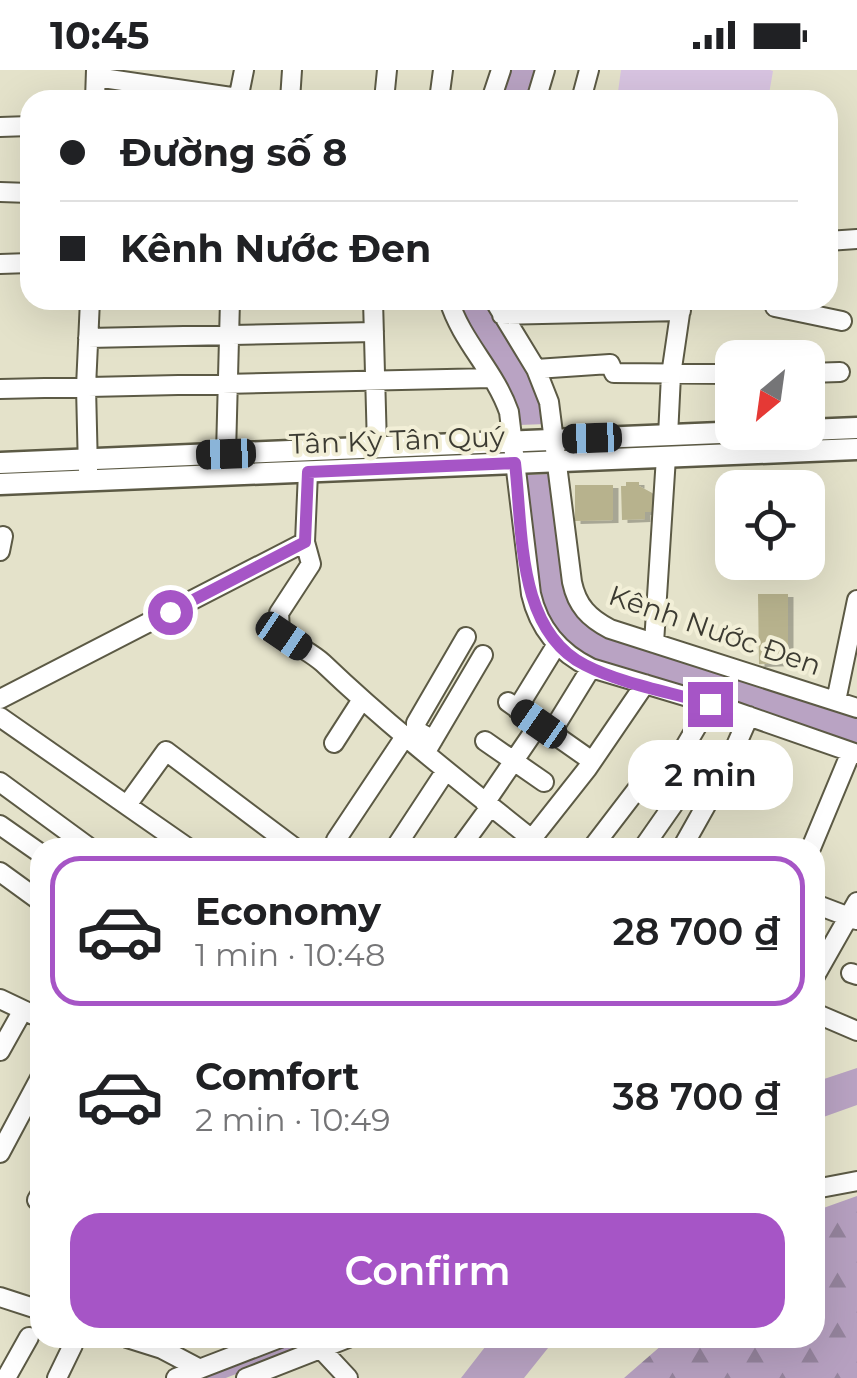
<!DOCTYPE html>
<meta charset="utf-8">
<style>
body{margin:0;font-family:Montserrat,sans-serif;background:#f6f6f6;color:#202124;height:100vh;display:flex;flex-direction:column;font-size:38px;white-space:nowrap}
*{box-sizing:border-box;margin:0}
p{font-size:32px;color:#757577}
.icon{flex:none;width:55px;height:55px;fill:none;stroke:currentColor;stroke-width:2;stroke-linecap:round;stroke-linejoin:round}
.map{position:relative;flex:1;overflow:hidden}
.sheet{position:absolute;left:30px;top:768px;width:795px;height:510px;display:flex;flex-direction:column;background:#fff;border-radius:30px;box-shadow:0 10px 40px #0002}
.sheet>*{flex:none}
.top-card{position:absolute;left:20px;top:20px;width:818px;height:220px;border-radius:30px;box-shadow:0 10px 40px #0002;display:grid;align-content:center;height:220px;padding:0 40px;background:#fff}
.needle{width:65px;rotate:209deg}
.buttons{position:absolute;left:715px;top:270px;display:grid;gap:20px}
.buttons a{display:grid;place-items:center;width:110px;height:110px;border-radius:20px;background:#fff;box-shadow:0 10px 40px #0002;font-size:50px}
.end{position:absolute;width:45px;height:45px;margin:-22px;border:12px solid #a655c6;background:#fff;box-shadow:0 0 0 5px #fff}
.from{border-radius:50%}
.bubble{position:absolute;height:70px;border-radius:30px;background:#fff;box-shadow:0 10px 40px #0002;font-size:32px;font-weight:600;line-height:70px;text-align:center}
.car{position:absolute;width:30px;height:60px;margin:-30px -15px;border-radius:12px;box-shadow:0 0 8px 2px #0007;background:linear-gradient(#222 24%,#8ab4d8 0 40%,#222 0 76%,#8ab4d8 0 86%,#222 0)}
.top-card b{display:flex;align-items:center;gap:35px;height:95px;font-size:38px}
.top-card b+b{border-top:2px solid #e0e0e0}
.top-card i{width:25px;height:25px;background:#202124}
ul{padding:18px 0 0;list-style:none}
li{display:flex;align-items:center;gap:30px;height:150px;margin:0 20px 15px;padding:0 20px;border:5px solid transparent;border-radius:30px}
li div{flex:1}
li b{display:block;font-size:38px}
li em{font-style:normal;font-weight:600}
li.on{border-color:#a655c6}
li>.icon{width:90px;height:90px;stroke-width:1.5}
.primary-button{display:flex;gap:20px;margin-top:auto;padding:20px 40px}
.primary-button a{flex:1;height:115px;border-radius:30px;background:#a655c6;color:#fff;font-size:40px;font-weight:600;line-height:115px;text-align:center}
.status{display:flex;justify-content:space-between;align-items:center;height:70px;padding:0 50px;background:#fff;direction:ltr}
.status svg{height:28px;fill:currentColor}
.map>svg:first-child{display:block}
.forest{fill:url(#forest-firs)}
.pitch{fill:#d8c4e1}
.water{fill:#b9a3c3}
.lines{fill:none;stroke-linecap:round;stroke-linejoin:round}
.canal{stroke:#b9a3c3;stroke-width:12}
.building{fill:#b7b28d;filter:url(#shadow)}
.minor-casing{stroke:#5c5a45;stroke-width:22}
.major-casing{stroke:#5c5a45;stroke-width:25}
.minor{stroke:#fff;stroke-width:18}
.major{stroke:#fff;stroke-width:20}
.route{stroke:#a655c6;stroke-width:12}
.labels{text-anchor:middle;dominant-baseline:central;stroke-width:8;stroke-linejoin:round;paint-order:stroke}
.street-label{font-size:28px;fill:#3c3b32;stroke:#f2efd7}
</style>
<div class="status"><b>10:45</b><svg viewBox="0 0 49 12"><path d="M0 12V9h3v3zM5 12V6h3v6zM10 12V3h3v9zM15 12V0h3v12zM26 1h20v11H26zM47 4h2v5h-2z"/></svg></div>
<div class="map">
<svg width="857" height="1308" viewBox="0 0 857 1308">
<defs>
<pattern id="forest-firs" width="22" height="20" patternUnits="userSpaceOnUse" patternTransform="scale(2.5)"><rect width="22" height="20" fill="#b6a0c0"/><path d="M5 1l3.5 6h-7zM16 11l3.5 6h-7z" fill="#95849d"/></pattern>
<filter id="shadow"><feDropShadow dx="5.5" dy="3" stdDeviation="0" flood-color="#0004"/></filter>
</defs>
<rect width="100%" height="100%" fill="#e4e2ca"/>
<!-- forest -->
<path class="forest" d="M857,1126V1308H624L670,1268H815V1141Z"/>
<!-- pitch -->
<path class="pitch" d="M621,0H770L773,1L768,30H628L617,29Z"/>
<!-- water -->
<path class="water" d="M509,0H536L526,30H499Z
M458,230H484C508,274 534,303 546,354L519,355C508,306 475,276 458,230Z
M552,404L565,523L576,546L589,558L613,570L747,609L857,647V673L723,627L603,593L569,574L553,556L543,537L538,516L526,405Z
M857,998V1035L815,1050V1012Z
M492,1268H556L524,1308H461Z"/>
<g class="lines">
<!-- canal -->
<path class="canal" d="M209,1308L313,1268"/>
</g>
<!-- building -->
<path class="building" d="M626,412H639V416L652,423V442H645V449L622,450L621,416H626Z
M575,415H613V450L575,451Z
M758,524H788V593L759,594Z"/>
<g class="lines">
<!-- minor casing -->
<g class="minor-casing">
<path id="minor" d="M96,7L238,28
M95,30L96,0
M238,30L244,0
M290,30L292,0
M384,30L387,0
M439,30L443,0
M491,30L501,0
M536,30L545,0
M581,30L589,0
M0,57L30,56
M0,122L30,123
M828,171L857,169
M0,194L30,193
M373,230L377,377
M449,230C461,271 495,301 509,342L531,524C539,559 560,583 591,598L728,639L857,684
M494,230L536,299L549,332L572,512C577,536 589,548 610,559L857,638
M776,230L775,237L842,251
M502,245L681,241
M88,268L374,262
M536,299L610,294L614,303L732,304
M808,303L840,302
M0,319L492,308
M668,366L671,305L682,230
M226,384L230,230
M88,400L86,317L90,230
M305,472L311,494L279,543L280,561C291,574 310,581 323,593C393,660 467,717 543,778
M0,481L3,466
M654,573L666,387
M0,629L305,472L308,402
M836,631L857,530
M508,632L592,691
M710,634L673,697L712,726
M517,639L557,574
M0,647L188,778
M551,663L591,598
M433,670L416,660V653L466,567
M485,671L544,712
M334,673L361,631
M427,680L483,585
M0,712L90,778
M485,733L539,654
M127,735L166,681L295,778
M0,755L40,783
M336,770L404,668
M527,775L587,699L645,614
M395,778L445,702
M460,778L490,737
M592,778L641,714
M643,778L689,712
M682,778L723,705L749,646
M811,778L851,682
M0,802L40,831
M815,834L857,850
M851,903L857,905
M815,906L857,832
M0,929L40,948
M815,943L857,961
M0,981L23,940
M0,1083L40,1008
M815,1119L857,1111
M37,1130L40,1125
M0,1227L40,1240
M127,1268L162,1279L200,1299
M321,1279L348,1308
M6,1308L29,1267
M57,1308L73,1275
M176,1308L280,1268
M246,1308L348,1268"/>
</g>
<!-- major casing -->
<g class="major-casing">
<path id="major" d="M808,360L857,358
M0,393L744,362
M0,414L857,379"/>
</g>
<!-- minor -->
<use href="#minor" class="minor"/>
<!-- major -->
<use href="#major" class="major"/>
</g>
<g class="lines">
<!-- route -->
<path class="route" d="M170,542L305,472L308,402L515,393C523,460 516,560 585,595C622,614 670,622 710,634"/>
</g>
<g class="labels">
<!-- street labels -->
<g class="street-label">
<text transform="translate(397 370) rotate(-2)">Tân Kỳ Tân Quý</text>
<text transform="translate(715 560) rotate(19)">Kênh Nước Đen</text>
</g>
</g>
</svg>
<div class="buttons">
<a><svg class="needle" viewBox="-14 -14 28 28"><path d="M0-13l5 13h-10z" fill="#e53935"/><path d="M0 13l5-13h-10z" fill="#757577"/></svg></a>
<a><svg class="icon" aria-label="locate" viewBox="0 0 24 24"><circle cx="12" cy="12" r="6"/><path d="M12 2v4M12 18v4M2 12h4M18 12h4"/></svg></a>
</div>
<i class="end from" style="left:170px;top:542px"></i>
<i class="end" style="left:710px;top:634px"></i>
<div class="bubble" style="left:628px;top:670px;width:165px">2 min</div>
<i class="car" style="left:592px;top:368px;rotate:268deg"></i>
<i class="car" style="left:226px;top:384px;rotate:268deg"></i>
<i class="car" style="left:284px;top:566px;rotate:124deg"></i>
<i class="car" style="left:539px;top:654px;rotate:305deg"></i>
<div class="top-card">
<b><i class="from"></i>Đường số 8</b>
<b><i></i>Kênh Nước Đen</b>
</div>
<section class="sheet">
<ul>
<li class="on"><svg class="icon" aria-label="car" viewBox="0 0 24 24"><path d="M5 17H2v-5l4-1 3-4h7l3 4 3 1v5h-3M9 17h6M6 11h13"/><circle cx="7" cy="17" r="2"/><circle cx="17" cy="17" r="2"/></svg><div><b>Economy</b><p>1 min · 10:48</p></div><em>28 700 ₫</em></li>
<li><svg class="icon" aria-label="car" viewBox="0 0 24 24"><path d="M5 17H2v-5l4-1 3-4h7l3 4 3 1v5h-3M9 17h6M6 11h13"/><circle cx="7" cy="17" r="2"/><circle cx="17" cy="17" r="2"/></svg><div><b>Comfort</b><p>2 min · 10:49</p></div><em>38 700 ₫</em></li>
</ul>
<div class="primary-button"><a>Confirm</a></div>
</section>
</div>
